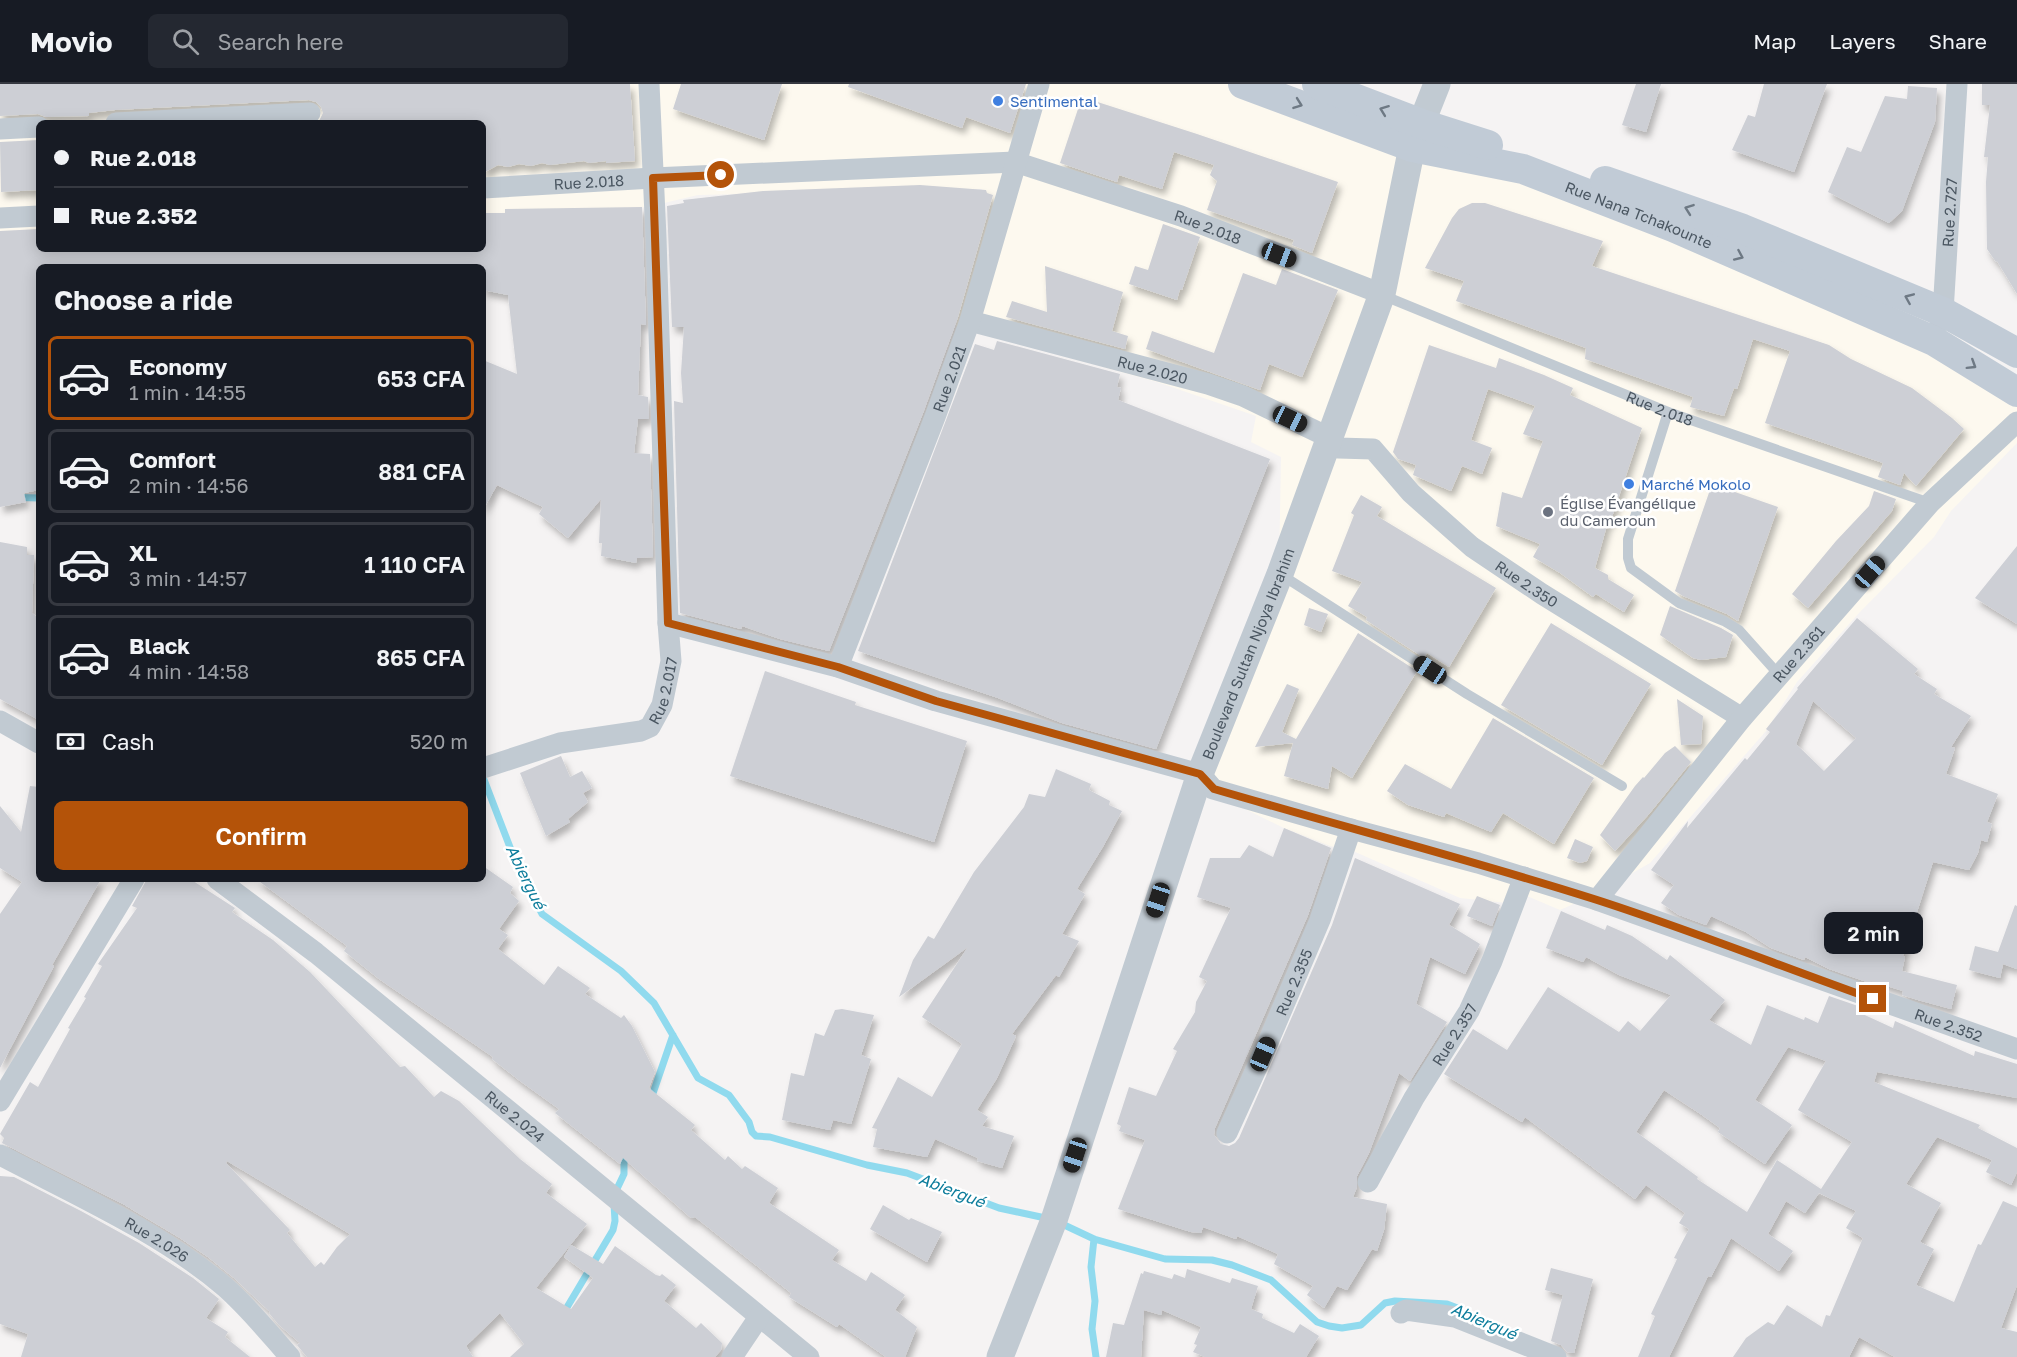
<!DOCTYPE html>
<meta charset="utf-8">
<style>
body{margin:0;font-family:"Golos Text",sans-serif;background:#242831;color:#f1f3f6;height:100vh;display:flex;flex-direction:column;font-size:22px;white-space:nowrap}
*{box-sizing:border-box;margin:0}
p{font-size:20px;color:#9ea1a6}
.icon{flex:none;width:33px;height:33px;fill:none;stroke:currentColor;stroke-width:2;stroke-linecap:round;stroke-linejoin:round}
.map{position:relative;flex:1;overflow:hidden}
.sheet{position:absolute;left:36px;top:180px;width:450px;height:618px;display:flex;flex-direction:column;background:#171b24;border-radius:9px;box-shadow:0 3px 15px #0003}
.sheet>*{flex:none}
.top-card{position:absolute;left:36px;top:36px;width:450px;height:132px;border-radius:9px;box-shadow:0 3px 15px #0003;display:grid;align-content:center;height:132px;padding:0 18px;background:#171b24}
.end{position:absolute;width:27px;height:27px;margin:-14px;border:8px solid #b45309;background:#fff;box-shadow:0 0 0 3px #fff}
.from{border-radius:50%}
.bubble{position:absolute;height:42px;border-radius:9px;background:#171b24;box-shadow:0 3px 15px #0003;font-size:20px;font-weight:600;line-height:42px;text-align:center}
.car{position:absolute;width:18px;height:36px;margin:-18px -9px;border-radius:8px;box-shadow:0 0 4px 2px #0007;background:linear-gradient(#222 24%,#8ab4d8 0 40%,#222 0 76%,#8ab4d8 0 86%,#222 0)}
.top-card b{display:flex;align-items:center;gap:21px;height:57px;font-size:22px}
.top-card b+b{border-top:2px solid #363941}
.top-card i{width:15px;height:15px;background:#f1f3f6}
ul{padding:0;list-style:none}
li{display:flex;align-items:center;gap:18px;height:84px;margin:0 12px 9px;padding:0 6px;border:3px solid #363941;border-radius:9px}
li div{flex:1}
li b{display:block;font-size:22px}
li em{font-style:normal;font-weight:600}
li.active{border-color:#b45309}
li>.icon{width:54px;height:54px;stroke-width:1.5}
h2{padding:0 18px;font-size:27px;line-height:72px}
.pay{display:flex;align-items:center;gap:15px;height:66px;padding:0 18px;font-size:22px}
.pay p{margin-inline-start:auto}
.cta{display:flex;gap:12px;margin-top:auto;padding:12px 18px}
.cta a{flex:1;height:69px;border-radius:9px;background:#b45309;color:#fff;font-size:24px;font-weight:600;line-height:69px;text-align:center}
header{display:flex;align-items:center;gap:36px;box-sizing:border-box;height:84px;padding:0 30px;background:#171b24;border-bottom:2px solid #363941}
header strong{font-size:28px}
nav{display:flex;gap:33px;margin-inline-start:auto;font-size:21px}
.search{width:420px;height:54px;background:#242831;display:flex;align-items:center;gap:15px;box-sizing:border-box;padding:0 21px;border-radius:9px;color:#9ea1a6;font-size:22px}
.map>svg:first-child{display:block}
.commercial{fill:#fdf9ef}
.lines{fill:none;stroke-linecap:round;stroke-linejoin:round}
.stream{stroke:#90daee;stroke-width:7}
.building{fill:#cdcfd5;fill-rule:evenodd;filter:url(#shadow)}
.service{stroke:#c1cad2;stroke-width:10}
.minor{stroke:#c1cad2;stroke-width:21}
.tertiary{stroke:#c1cad2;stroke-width:27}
.secondary{stroke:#c1cbd6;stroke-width:30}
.oneway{stroke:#6e7984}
.route{stroke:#b45309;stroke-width:8}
.shop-dot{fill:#3f7fe0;stroke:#fff;stroke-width:2}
.worship-dot{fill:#6b7280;stroke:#fff;stroke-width:2}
.labels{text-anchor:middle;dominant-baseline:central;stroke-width:5;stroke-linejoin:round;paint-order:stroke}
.shop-label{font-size:15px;fill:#366cbe;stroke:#fff;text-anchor:start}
.street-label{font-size:15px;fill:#4a5661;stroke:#fff}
.worship-label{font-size:15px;fill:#5b616d;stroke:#fff;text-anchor:start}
.water-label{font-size:16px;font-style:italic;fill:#0c7c9b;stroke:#fff}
</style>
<header>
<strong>Movio</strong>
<div class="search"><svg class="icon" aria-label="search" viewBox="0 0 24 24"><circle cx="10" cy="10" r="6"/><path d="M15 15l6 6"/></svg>Search here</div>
<nav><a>Map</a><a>Layers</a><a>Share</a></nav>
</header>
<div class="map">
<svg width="2017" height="1273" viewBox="0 0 2017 1273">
<defs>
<filter id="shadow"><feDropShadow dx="3.5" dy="6" stdDeviation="3" flood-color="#0004"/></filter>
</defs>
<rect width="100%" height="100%" fill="#f5f3f3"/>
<!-- commercial -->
<path class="commercial" d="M0,0H1241L1431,58L1911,256L2017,314V359L1951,427L1934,453L1859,529L1797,598L1766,647L1650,779L1596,810L1560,826L1522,810L1507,819L1460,814L1353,767L1330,762L1284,744L1204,705L1279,488L1281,373L1251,358L1256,332L1157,298L956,242L982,105L698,111L647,123L483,136V39H39V147H0Z"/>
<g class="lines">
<!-- stream -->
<path class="stream" d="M0,413L39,414
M483,693L518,784L542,830L621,887L654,919L698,994L729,1011L749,1038L752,1048L756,1052L770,1053L867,1081L907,1089L999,1124L1050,1135
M651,1015L673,951
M615,1109L624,1090V1077L628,1069
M1060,1139L1094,1155L1165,1175L1212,1176L1232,1181L1271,1196L1317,1238L1329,1242L1342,1244L1361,1241L1385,1219L1395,1217L1447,1220L1460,1225
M1094,1155L1091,1183L1095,1217L1092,1245L1096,1273
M563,1230L613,1146L615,1137L614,1120"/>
</g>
<!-- building -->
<path class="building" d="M0,0H630L635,77L606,79V77L589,79L584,77L550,81L542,79L531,82L519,80L508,83L498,81L483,89V39H318L323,29L321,23L316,18L309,16L115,26L89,29V32L46,33L38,30L0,32Z
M681,0H782L764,56L673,25Z
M849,0H1026L1010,49L966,33L962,44L848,3Z
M1636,0H1661L1646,48L1622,41Z
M1764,0H1827L1794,88L1732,66L1748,31L1755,33Z
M1982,0H2017V210L1997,177L1996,178L1987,165L1986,98L1988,73H1984L1990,21H1982Z
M1908,2L1937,4L1935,38L1902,127L1889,139L1828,108L1847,63L1861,68L1885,12L1907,15Z
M1082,13L1197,50L1338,98L1312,169L1292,161L1294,156L1207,126L1217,97L1210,91L1214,81L1174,68L1162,105L1119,91L1117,98L1060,79Z
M39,56V106L1,108L0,58Z
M920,101L986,106L987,109L993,111L958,233L923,329L829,567L780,555L742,542L741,545L680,529L674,317L683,319L681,289L684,243H672L667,122L684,119L683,116L763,107Z
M1472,119H1485L1603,157L1592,182L1829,261L1851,275L1912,304L1952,334L1964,345L1916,402L1904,389L1900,401L1878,393L1883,379L1765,339L1790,267L1753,255L1737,305L1734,304L1724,332L1690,323L1693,313L1585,275L1586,264L1456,217L1464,197L1425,184L1452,134L1459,125Z
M642,123L646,241L641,240L638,311L648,313L649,335H638L634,369L650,370L653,473L637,474L636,479L601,472L602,459H599L601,415L568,454L539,430L543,423L497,401L483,426V276L517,290L508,211L483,206V183H39V406L24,409L26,418L0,423V147L39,145V165H483V129H505V125Z
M1163,140L1200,153L1182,206L1180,205L1177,216L1129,200L1135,182L1148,186Z
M1045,182L1123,208L1112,247L1128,252L1125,265L1006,233L1012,217L1047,228Z
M1282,185L1338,206L1302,293L1269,280L1260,306L1146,265L1152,247L1214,269L1243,189L1276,201Z
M997,257L1120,290L1117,303L1121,304L1118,316L1270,375L1156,665L1062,639L998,614L858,567L975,260L994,266Z
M1429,261L1496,284L1499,274L1544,291L1573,304L1570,311L1642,344L1610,439L1608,438L1595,484L1608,491V495L1634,511L1624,528L1596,510L1593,513L1560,489L1533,473L1540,460L1496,442L1502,408L1522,414L1543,357L1523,350L1535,322L1488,305L1471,356L1492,364L1482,390L1462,382L1451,407L1413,391L1416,381L1398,375L1393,368Z
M1712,400L1778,423L1738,537L1727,530L1683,512L1675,507Z
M1874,407L1896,415L1892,427L1808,524L1792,510L1836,457L1869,422Z
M1361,411L1382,423L1377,432L1496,504L1449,583L1427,569L1424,574L1366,536L1367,533L1348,522L1362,498L1332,487L1354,431L1351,429Z
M0,458L27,463V471H34L32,529L39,535V636L0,615Z
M2017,462V540L1975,514Z
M1670,522L1721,544L1733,551L1726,573L1701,576L1693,574L1660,551Z
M1309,524L1328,530L1321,548L1304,541Z
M1857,534L1918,585L1914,590L1937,605L1934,610L1971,632L1951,663L1955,664L1946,690L1998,710L1987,738L1992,740L1987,758L1981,756L1978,769L1969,786L1933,778L1903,872L1905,873L1902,887L1957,901L1951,925L1918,916L1902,911L1903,907L1871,897L1870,899L1829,885L1805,873L1804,876L1771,864L1746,848L1711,832L1706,841L1679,831L1661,819L1674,801L1651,786L1688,737L1687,744L1745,674L1747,676L1770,648L1766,645L1798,605L1797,604ZM1813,617L1856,654L1824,687L1796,660Z
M1551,539L1651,600L1602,681L1501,621Z
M1358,549L1417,587L1352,694L1332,682L1328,705L1284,692L1293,659L1255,663L1287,600L1299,605L1282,648L1296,655Z
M765,587L856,618L855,621L967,657L934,758L730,692Z
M1677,615L1703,632L1701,660L1681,661Z
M1493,634L1594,694L1554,760L1503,729L1491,748L1446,729L1444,733L1408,721L1387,707L1405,680L1451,705Z
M1675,662L1691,678L1649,730L1615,767L1600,751L1635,702L1643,693L1644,694L1665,669Z
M561,672L570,693L582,687L592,704L583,709L588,718L568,735L570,738L546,752L520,689Z
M1056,685L1091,700L1089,706L1110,717L1109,721L1122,727L1104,761L1077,805L1085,810L1062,850L1079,857L1059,893L1056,891L1012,950L1016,952L997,994L977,1026L988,1033L982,1042L1014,1052L1002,1084L977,1077L978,1074L935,1055L927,1073L873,1063L877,1045L872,1044L898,993L932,1013L962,960L922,933L968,863L899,913L913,876L928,852L934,855L974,788L1024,723L1029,710L1045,713Z
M30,702L39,703V795H101L52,881L54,882L0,984V830L22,798L0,784V722L21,748Z
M1284,744L1331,764L1308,831L1215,1044L1214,1051L1221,1060L1229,1062L1235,1059L1239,1054L1332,841L1355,774L1460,820L1449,841L1480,860L1465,890L1430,873L1416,920L1447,938L1410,997L1399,989L1369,1069L1357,1092V1103L1353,1113L1387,1120L1384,1146L1377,1167L1372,1165L1347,1206L1337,1202L1324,1224L1307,1211L1313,1202L1274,1180L1278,1170L1237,1152L1236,1155L1203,1143L1201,1149L1191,1148L1118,1125L1145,1056L1119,1047L1121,1042L1117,1040L1129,1003L1156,1012L1177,967L1173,965L1195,928L1196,918L1207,897L1199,893L1231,824L1197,813L1210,774H1240L1249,761L1273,773Z
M1575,755L1593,763L1587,777L1580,779L1567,774Z
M483,782L513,803L510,809L519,817L499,845L508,851L498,865L544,901L558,882L590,904L585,910L621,934L624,931L632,942L655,988L649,1004L695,1041L691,1046L725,1076L728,1072L742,1085L745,1082L778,1104L769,1119L839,1166L832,1176L866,1197L871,1188L905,1211L895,1226L917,1243L905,1273H886L839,1240L837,1243L789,1213L791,1209L695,1133L691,1134L623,1074L620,1080L555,1029L559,1025L520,997L492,975L493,973L379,895L344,867L347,862L256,795H483Z
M147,795H190L235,824L232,828L273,856L310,888L400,983L405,982L434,1013L441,1007L459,1017L520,1075L552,1100L546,1109L587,1140L536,1204L571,1225L593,1194L564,1173L571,1161L603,1180L615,1162L656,1191L660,1192L662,1190L676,1201L664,1217L696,1244L701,1239L722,1259L721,1266L715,1273H510L524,1260L500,1229L466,1262L473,1273H307L297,1261L300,1259L279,1241L269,1229L270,1228L234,1194L208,1173L180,1154L123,1120L2,1059L4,1054L0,1050L30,998L38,1003L70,945L68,944L86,914L84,913L102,882L98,880L137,824L132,822ZM227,1077L308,1125L350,1150L337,1163L324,1181L321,1178L315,1183L287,1149L290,1146L226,1079Z
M1477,812L1500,821L1492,842L1467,832Z
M2015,821L2017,822V885L2003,880L2000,894L1969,886L1975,862L1998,868Z
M1561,827L1605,846L1607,841L1632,852L1667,876L1670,871L1725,916L1709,936L1751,961L1767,921L1804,936L1805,933L1818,939L1829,912L1858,922L1856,927L1893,944L1895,937L1974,972L1975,967L2017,980V1014L1877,988L1874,998L1980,1041L1978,1044L2017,1064V1088L2011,1101L1986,1088L1992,1076L1937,1053L1906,1100L1941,1119L1920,1158L1934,1165L1916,1201L1954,1218L1978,1160L1981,1161L2003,1117L2017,1123V1201L2001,1244L2017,1248V1273H1895L1859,1253L1849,1273H1733L1746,1254L1768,1238L1774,1241L1787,1221L1822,1243L1826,1231L1830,1232L1863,1154L1846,1144L1856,1127L1819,1109L1805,1129L1786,1117L1768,1150L1793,1167L1779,1187L1731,1154L1711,1193L1708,1192L1669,1273H1638L1655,1232L1651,1230L1677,1175L1674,1174L1689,1145L1679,1139L1685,1129L1646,1101L1635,1115L1525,1033L1522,1038L1444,990L1473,945L1507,966L1548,903L1619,948L1628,937L1640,947L1671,911L1619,891L1586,873L1583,878L1546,864ZM1788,963L1826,977L1798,1026L1852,1058L1821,1105L1777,1076L1747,1128L1697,1095L1698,1093L1636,1048L1664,1006L1702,1031L1720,1044L1718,1048L1765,1080L1792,1041L1755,1016Z
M842,925L874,931L861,971L871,975L851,1040L833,1036L830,1046L782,1036L791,989L804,992L815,949L824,952L835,926Z
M0,1092L14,1093L81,1127L139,1159L193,1194L219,1215L206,1234L228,1248L225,1253L250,1273H21L28,1250L0,1240Z
M883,1121L909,1136L911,1134L942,1148L927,1178L870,1145Z
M1551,1184L1593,1195L1574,1269L1567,1268L1561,1261L1551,1257L1563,1211L1545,1206Z
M1187,1185L1230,1199L1232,1194L1258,1202L1251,1225L1263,1230L1262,1234L1294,1249L1300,1240L1319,1252L1306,1273H1205L1193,1268L1197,1261L1194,1260L1201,1243L1162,1226L1161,1231L1144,1226L1141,1273H1106L1113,1239L1124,1241L1141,1189L1143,1190L1144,1187L1172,1195L1174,1190L1185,1194Z"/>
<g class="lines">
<!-- service -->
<g class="service">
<path id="s1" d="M1382,211L1668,328L1930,419"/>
<path d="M1668,328L1628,455V474L1631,484L1679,519L1724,537L1739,546L1780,592"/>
<path d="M1280,490L1467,610L1622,702"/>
</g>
<!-- minor -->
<g class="minor">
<path d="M116,39L310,29"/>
<path d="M0,45L39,43"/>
<path id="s2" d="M483,104L653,94L1015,78L1181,132L1382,210"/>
<path d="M0,134L39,132"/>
<path id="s3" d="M970,237L1208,300L1243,312L1328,353L1338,364L1373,365L1411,409L1472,463L1542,510L1742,634"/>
<path id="s4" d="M1940,238L1943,228L1957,0"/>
<path id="s5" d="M668,539L838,583L936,617L1200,690L1213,705L1351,745L1478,779L1597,816L2017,965"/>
<path id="s6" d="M838,583L935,333L970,237L1039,0"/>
<path d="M0,637L39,659"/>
<path id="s7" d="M483,684L560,659L641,647L650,643L662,621L671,577L668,539L656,153L649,0"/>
<path id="s8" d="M217,795L316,869L809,1273"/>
<path id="s9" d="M1597,816L1742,634L1930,419L2017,338"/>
<path d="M0,1017L134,795"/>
<path id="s10" d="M1227,1049L1263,970L1320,836L1351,745"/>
<path id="s11" d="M0,1071C74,1110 162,1149 225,1203C249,1224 269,1249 290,1273"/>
<path id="s12" d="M1368,1098L1414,1014L1469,927L1492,877L1524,793"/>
<path d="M1401,1229L1406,1226L1455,1233L1556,1273"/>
<path d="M732,1273L759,1233"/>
</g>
<!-- tertiary -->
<path class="tertiary" id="s13" d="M1000,1273L1054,1136L1200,690L1280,490L1382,210L1412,63L1437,0"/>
<!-- secondary -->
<g class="secondary">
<path id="s14" d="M1243,0L1412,63L1523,85L1673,143L1934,257L2017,308"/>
<path d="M1317,0L1422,40L1488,61"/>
<path d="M1605,97L1743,145L1943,228L2017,269"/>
</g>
</g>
<!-- one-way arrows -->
<defs><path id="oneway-chevron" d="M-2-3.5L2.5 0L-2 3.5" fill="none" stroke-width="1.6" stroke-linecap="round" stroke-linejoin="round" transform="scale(1.5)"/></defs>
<g class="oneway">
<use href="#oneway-chevron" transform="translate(1298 20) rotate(20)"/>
<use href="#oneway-chevron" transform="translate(1384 26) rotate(-159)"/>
<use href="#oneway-chevron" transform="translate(1689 125) rotate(-160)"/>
<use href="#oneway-chevron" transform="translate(1739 172) rotate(24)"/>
<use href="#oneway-chevron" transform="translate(1909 214) rotate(-157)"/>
<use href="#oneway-chevron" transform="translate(1972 281) rotate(32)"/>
</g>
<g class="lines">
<!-- route -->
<path class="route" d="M721,91L653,94L668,539L838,583L936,617L1200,690L1214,705C1340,742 1468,775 1594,815C1688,845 1780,882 1873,915"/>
</g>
<!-- markers -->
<g class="shop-dot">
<circle cx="998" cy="17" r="6"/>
<circle cx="1629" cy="400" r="6"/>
</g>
<circle class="worship-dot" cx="1548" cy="428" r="6"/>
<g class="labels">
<!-- shop labels -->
<g class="shop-label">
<text x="1010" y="17">Sentimental</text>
<text x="1641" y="400">Marché Mokolo</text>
</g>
<!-- street labels -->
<g class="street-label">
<text stroke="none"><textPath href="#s2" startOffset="106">Rue 2.018</textPath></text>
<text stroke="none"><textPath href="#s4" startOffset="110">Rue 2.727</textPath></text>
<text stroke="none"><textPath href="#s14" startOffset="418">Rue Nana Tchakounte</textPath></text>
<text stroke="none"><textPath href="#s2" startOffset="736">Rue 2.018</textPath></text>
<text stroke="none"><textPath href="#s3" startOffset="189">Rue 2.020</textPath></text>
<text stroke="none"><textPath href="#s6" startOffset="309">Rue 2.021</textPath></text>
<text stroke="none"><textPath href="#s1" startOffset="300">Rue 2.018</textPath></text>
<text stroke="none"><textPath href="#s3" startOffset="633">Rue 2.350</textPath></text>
<text stroke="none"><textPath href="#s13" startOffset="746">Boulevard Sultan Njoya Ibrahim</textPath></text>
<text stroke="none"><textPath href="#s9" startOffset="318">Rue 2.361</textPath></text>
<text stroke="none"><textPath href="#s7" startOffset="212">Rue 2.017</textPath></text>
<text stroke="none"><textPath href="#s10" startOffset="165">Rue 2.355</textPath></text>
<text stroke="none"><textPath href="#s5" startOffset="1346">Rue 2.352</textPath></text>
<text stroke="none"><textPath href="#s12" startOffset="171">Rue 2.357</textPath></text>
<text stroke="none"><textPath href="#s8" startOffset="381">Rue 2.024</textPath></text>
<text stroke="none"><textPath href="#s11" startOffset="178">Rue 2.026</textPath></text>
</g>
<!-- worship labels -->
<g class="worship-label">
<text x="1560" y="419">Église Évangélique<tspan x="1560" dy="17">du Cameroun</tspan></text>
</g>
<!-- water labels -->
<g class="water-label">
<text transform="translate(526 793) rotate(64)">Abiergué</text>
<text transform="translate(952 1106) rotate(21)">Abiergué</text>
<text transform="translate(1484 1237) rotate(23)">Abiergué</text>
</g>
</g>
</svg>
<i class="end from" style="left:721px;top:91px"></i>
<i class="end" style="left:1873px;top:915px"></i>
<div class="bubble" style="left:1824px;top:828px;width:99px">2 min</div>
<i class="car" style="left:1279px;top:171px;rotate:111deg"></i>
<i class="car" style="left:1290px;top:335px;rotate:115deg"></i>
<i class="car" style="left:1870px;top:488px;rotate:41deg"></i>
<i class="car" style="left:1430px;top:586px;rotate:303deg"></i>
<i class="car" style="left:1158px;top:816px;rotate:198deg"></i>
<i class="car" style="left:1263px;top:970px;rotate:23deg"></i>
<i class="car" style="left:1075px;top:1071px;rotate:198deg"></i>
<div class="top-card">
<b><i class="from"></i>Rue 2.018</b>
<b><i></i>Rue 2.352</b>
</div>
<section class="sheet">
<h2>Choose a ride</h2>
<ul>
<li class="active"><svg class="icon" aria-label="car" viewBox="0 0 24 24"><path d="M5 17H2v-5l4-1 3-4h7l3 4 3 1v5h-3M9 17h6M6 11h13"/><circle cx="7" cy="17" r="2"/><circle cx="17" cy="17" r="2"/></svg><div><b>Economy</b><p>1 min · 14:55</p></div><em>653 CFA</em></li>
<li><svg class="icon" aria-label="car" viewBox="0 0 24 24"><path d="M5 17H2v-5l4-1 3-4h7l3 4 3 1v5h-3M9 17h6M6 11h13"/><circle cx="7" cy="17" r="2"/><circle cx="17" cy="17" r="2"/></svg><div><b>Comfort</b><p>2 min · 14:56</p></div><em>881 CFA</em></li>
<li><svg class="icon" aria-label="car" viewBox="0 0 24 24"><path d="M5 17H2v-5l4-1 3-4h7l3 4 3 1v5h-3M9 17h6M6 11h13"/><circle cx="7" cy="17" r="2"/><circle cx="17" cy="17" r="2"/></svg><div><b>XL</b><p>3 min · 14:57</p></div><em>1 110 CFA</em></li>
<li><svg class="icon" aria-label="car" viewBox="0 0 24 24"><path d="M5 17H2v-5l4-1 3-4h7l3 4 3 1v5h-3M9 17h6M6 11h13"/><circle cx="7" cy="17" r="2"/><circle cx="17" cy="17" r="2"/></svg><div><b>Black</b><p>4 min · 14:58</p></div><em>865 CFA</em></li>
</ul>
<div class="pay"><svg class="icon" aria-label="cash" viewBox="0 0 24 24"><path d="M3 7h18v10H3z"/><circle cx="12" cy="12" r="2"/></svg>Cash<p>520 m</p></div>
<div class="cta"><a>Confirm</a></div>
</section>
</div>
